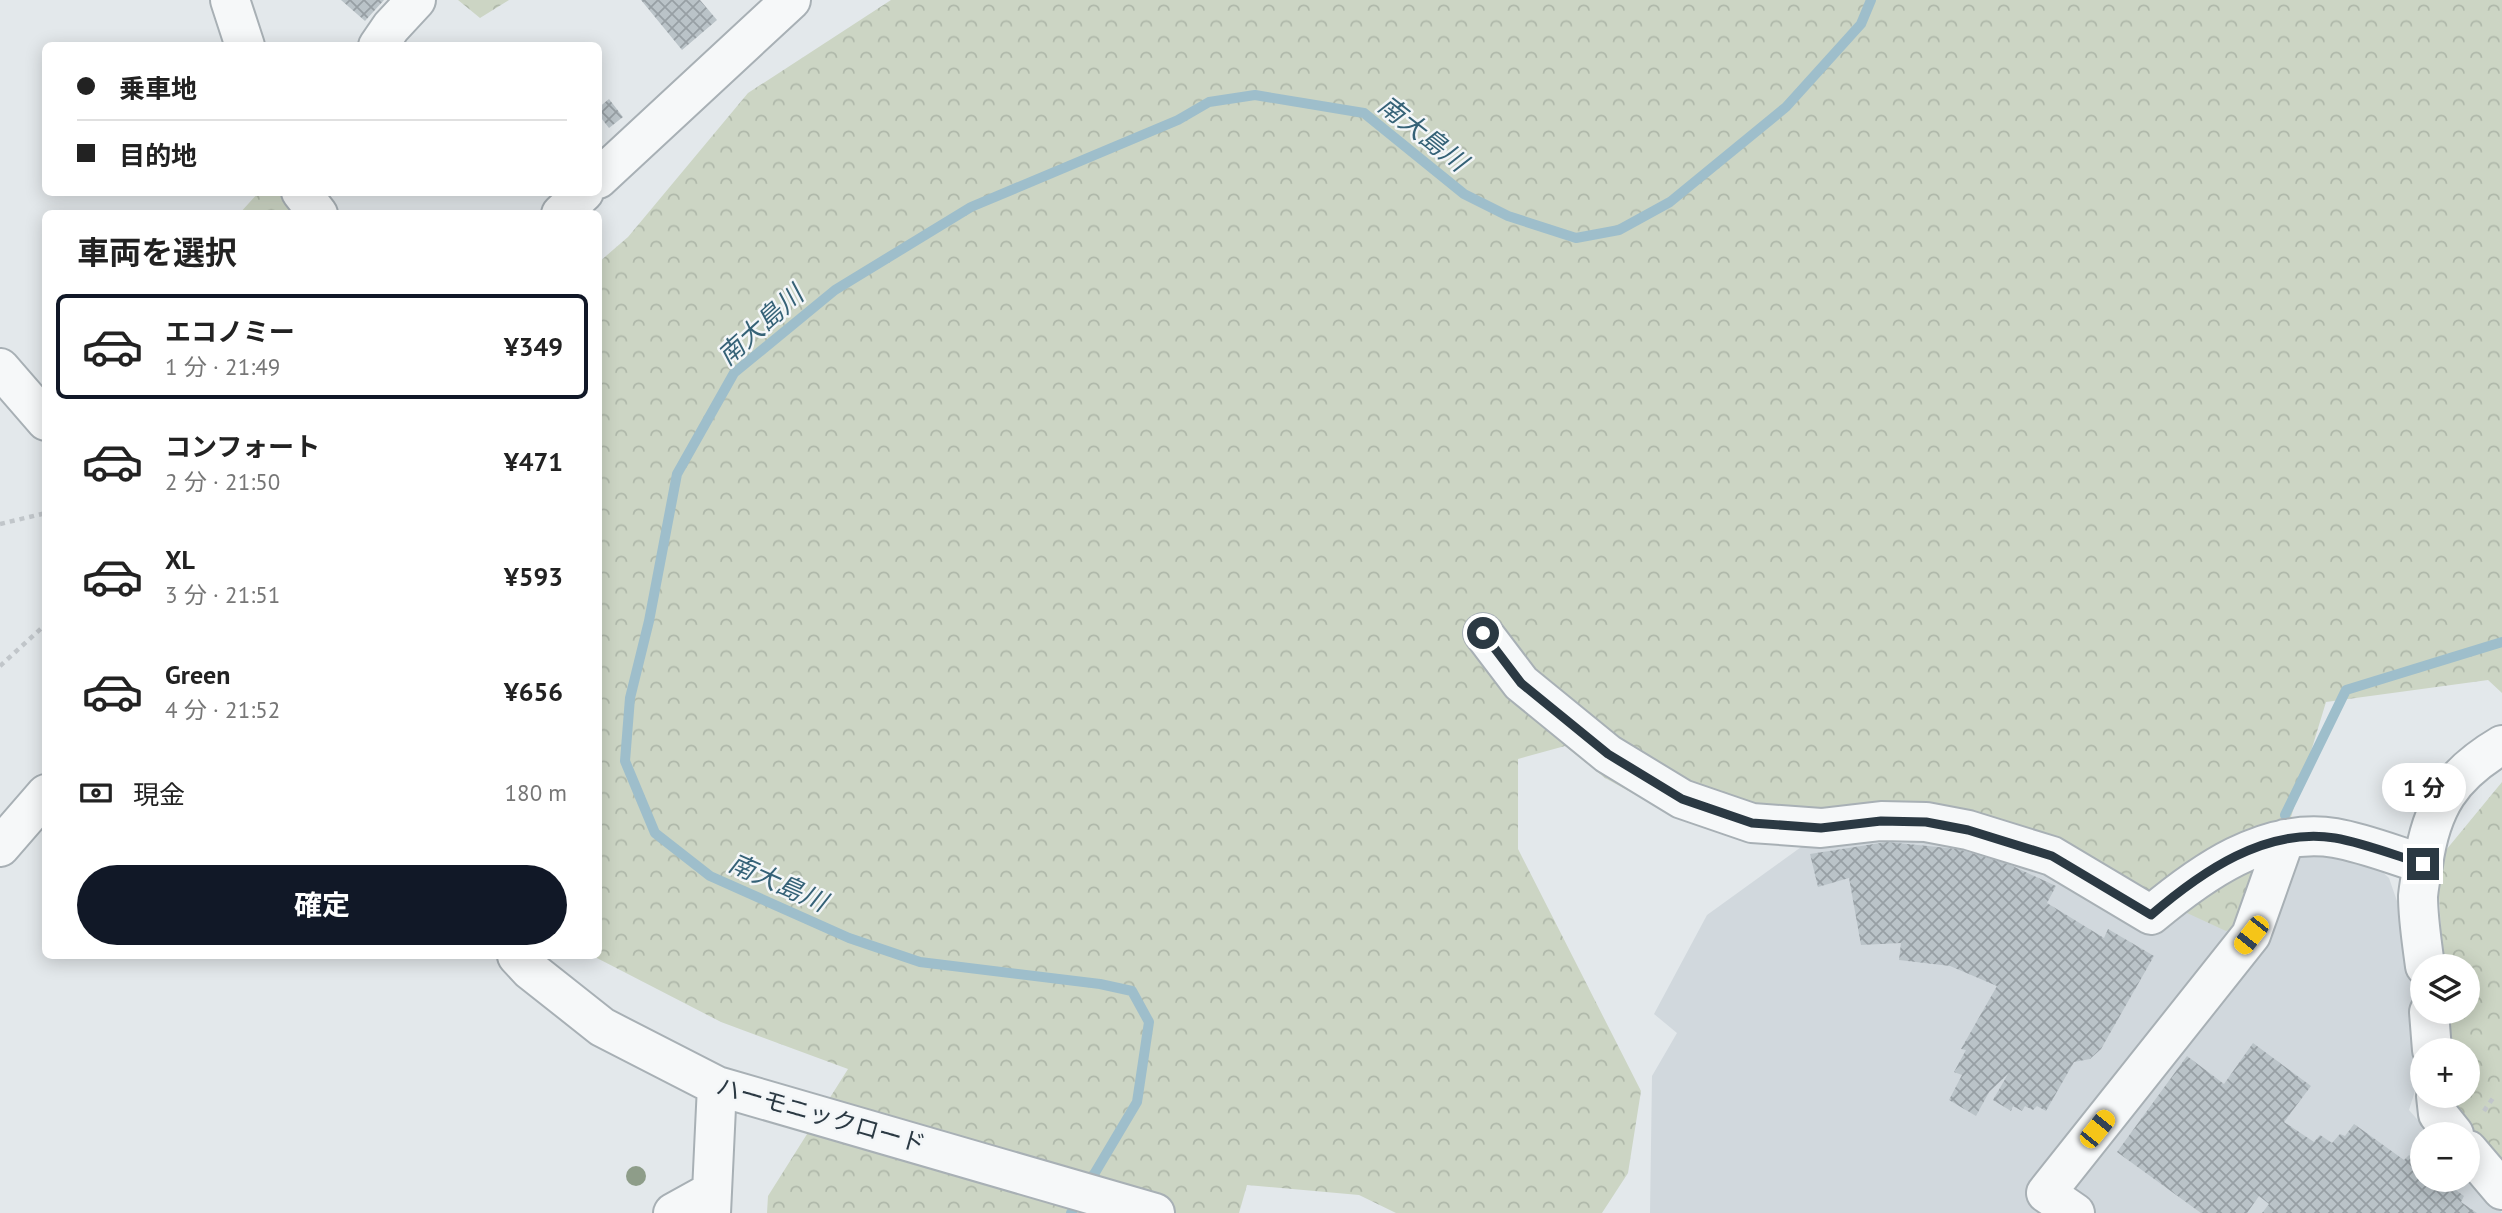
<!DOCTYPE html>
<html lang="ja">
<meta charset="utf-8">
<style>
body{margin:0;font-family:"PT Sans","Noto Sans JP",sans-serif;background:#f2f2f2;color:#222;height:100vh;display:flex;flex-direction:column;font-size:26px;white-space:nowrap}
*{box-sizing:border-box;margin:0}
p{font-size:23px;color:#767676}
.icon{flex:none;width:38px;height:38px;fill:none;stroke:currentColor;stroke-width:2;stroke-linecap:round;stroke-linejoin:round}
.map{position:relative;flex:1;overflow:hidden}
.drawer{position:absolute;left:42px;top:210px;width:560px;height:749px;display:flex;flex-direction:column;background:#fff;border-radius:10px;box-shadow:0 4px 18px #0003}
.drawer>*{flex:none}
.top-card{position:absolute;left:42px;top:42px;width:560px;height:154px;border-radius:10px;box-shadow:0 4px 18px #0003;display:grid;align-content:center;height:154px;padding:0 35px;background:#fff}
.tools{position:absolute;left:2410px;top:954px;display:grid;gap:14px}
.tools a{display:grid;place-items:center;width:70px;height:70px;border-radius:50%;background:#fff;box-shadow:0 4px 18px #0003;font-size:35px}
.end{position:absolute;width:32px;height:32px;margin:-16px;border:9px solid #2b3943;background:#fff;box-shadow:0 0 0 4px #fff}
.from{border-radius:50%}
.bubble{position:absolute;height:49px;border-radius:24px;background:#fff;box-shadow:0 4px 18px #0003;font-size:23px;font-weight:700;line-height:49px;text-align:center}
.car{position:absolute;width:21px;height:42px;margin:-21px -10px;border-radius:9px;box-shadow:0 0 5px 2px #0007;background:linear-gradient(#f5c518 24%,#345 0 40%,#f5c518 0 76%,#345 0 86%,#f5c518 0)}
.top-card b{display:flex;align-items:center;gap:24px;height:66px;font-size:26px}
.top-card b+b{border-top:2px solid #e0e0e0}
.top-card i{width:18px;height:18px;background:#222}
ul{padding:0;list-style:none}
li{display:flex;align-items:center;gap:21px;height:105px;margin:0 14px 10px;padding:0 21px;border:4px solid transparent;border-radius:10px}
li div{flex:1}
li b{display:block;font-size:26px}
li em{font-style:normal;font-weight:700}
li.active{border-color:#111827}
li>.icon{width:63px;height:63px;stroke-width:1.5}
h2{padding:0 35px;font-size:32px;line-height:84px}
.pay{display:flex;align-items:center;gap:18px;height:77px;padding:0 35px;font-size:26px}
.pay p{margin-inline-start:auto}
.action{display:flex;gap:14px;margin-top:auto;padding:14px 35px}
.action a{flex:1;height:80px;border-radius:42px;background:#111827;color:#fff;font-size:28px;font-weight:700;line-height:80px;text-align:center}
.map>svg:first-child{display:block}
.built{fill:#d1d8dd}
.forest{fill:url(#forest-crowns)}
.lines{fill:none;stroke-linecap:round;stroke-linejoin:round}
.stream{stroke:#9ebecb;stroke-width:10}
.building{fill:url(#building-cross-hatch)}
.minor-casing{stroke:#a8b0b5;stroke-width:42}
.path{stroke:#c1c6ca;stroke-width:4.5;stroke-dasharray:5 5;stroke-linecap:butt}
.minor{stroke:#f6f8f9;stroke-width:38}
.tree{fill:#8e9d89}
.route{stroke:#2b3943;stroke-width:9}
.labels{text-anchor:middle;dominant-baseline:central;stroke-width:5;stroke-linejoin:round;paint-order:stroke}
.street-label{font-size:24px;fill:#2b3943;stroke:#f3f6f8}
.water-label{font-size:26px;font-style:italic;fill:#356277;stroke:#f3f6f8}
</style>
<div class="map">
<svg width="2502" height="1213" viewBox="0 0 2502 1213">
<defs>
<pattern id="forest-crowns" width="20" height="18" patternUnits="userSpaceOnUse" patternTransform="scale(1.75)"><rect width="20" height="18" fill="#ccd5c4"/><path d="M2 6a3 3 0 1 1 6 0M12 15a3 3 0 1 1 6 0" fill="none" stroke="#afb8aa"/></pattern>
<pattern id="building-cross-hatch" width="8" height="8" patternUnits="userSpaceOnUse" patternTransform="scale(1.75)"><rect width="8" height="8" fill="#bac3c8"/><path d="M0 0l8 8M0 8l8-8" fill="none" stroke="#979fa4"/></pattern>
</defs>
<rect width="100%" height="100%" fill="#e3e8eb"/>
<!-- built -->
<path class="built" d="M1875,830L1973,841L2089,891L2163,931L2171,915L2304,849L2364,855L2389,878L2398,904L2414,966L2420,1075L2409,1110L2430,1134H2422V1180H2468V1177L2496,1204L2502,1213H1650L1652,1076L1677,1033L1654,1014L1707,915L1808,842Z"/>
<!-- forest -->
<path class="forest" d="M458,0H509L480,18Z
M891,0H2502V693L2488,680L2326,702L2288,827L2268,917L2226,931L1964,810L1808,812L1757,836L1667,812L1605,778L1565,746L1518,759V849L1641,1091L1628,1173L1602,1213H1396L1359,1195L1247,1185L1239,1213H767L768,1196L848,1069L721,1022L593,956H598L599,262L628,237L748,93Z
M259,192L282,193L298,213L239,214Z
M2502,782V1160L2481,1143L2457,1115L2454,1096H2468V1050H2448L2446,1012H2468V966H2443L2437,861Z"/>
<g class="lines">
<!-- stream -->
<path class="stream" d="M2285,815L2346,690L2502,642
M1071,1213L1137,1102L1149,1022L1132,991L1100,984L920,962L849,938L710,876L655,833L625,761L630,698L649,621L677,474L734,373L835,290L971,207L1178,120L1209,102L1255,95L1364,113L1464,194L1508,216L1576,238L1619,230L1670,202L1786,107L1861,24L1871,0"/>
</g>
<!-- building -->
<path class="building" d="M341,0H384L365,21Z
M641,0H700L717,20L682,50Z
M609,99L623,117L609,128L598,114V108Z
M1887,842L1958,849L2008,864L2056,886L2047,903L2104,938L2108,929L2154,956L2101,1049L2090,1059L2074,1062L2046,1111L2037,1106L2033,1110L2025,1106L2022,1111L2013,1106L2011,1111L1993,1100L2008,1074L1989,1092L1976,1116L1949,1100L1962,1075L1954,1072L1966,1050L1961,1049L1997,986L1950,966L1899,960L1901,943L1861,945L1849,878L1818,887L1810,854Z
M2253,1043L2311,1086L2284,1122L2314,1142L2320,1135L2332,1143L2340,1134L2345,1136L2354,1124L2404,1160L2409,1155L2422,1165V1180H2442L2464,1196L2461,1202L2477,1213H2262L2269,1204L2259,1196L2247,1213H2201L2117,1152L2187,1056L2224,1084Z"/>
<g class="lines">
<!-- minor casing -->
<g class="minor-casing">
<path id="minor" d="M230,0L245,46
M378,46L391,27L416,0
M598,179L791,0
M301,192L318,214
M561,214L584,192
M0,368L46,421
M1483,633L1521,683L1608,754L1682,799L1752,823L1821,828L1881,821L1926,822L1968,830L2052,856L2151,915C2201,873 2265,827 2335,838C2364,843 2394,855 2423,864
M0,847L46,794
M517,956L530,970L602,1027L717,1086L1155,1213
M2425,966C2422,943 2418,919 2418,896C2419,886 2421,875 2423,865C2431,807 2451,775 2502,745
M2429,1012L2432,1050
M2436,1096L2438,1114L2454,1134
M2468,1150L2502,1190
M673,1213L711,1192
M711,1213L717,1086
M2075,1213L2046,1193L2251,935L2285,839"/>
</g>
<!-- path -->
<path class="path" d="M0,524L46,513
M0,666L46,624
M2484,1111L2493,1098"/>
<!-- minor -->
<use href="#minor" class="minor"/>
</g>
<!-- trees -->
<circle class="tree" cx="636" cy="1176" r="10"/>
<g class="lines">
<!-- route -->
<path class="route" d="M1483,633L1521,683L1608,754L1682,799L1752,823L1821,828L1881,821L1926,822L1968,830L2052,856L2151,915C2201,872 2265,827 2335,838C2364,843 2394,855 2423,864"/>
</g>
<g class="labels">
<!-- street labels -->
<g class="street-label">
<text transform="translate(821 1115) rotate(16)">ハーモニックロード</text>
</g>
<!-- water labels -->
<g class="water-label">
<text transform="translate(1423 133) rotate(38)">南大島川</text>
<text transform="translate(760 325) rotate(-42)">南大島川</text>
<text transform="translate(778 882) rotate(24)">南大島川</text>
</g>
</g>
</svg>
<div class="tools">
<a><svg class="icon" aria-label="layers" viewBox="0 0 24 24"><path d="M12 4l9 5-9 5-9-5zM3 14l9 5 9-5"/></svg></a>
<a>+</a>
<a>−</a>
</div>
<i class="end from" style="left:1483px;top:633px"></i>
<i class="end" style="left:2423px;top:864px"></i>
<div class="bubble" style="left:2382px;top:763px;width:84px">1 分</div>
<i class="car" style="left:2251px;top:935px;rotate:218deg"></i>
<i class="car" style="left:2097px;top:1129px;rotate:39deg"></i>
<div class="top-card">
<b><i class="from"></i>乗車地</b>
<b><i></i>目的地</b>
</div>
<section class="drawer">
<h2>車両を選択</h2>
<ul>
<li class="active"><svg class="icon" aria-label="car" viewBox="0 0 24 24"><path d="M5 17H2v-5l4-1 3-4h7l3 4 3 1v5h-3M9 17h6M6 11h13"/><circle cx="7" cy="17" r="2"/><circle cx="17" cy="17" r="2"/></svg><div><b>エコノミー</b><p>1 分 · 21:49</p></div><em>¥349</em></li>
<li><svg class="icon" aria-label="car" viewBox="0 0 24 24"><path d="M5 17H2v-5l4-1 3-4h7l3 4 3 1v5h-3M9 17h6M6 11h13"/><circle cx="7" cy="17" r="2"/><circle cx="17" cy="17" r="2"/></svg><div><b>コンフォート</b><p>2 分 · 21:50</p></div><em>¥471</em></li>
<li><svg class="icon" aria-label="car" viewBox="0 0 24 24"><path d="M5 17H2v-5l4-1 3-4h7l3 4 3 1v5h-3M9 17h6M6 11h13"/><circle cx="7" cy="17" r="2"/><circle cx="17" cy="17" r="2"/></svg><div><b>XL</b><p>3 分 · 21:51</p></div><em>¥593</em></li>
<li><svg class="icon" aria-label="car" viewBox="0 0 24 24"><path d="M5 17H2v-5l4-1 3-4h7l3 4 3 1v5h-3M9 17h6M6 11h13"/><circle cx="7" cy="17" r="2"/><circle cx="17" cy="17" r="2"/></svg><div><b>Green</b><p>4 分 · 21:52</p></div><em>¥656</em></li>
</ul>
<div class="pay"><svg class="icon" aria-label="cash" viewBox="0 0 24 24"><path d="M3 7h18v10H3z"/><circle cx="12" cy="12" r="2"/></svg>現金<p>180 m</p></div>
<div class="action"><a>確定</a></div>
</section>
</div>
